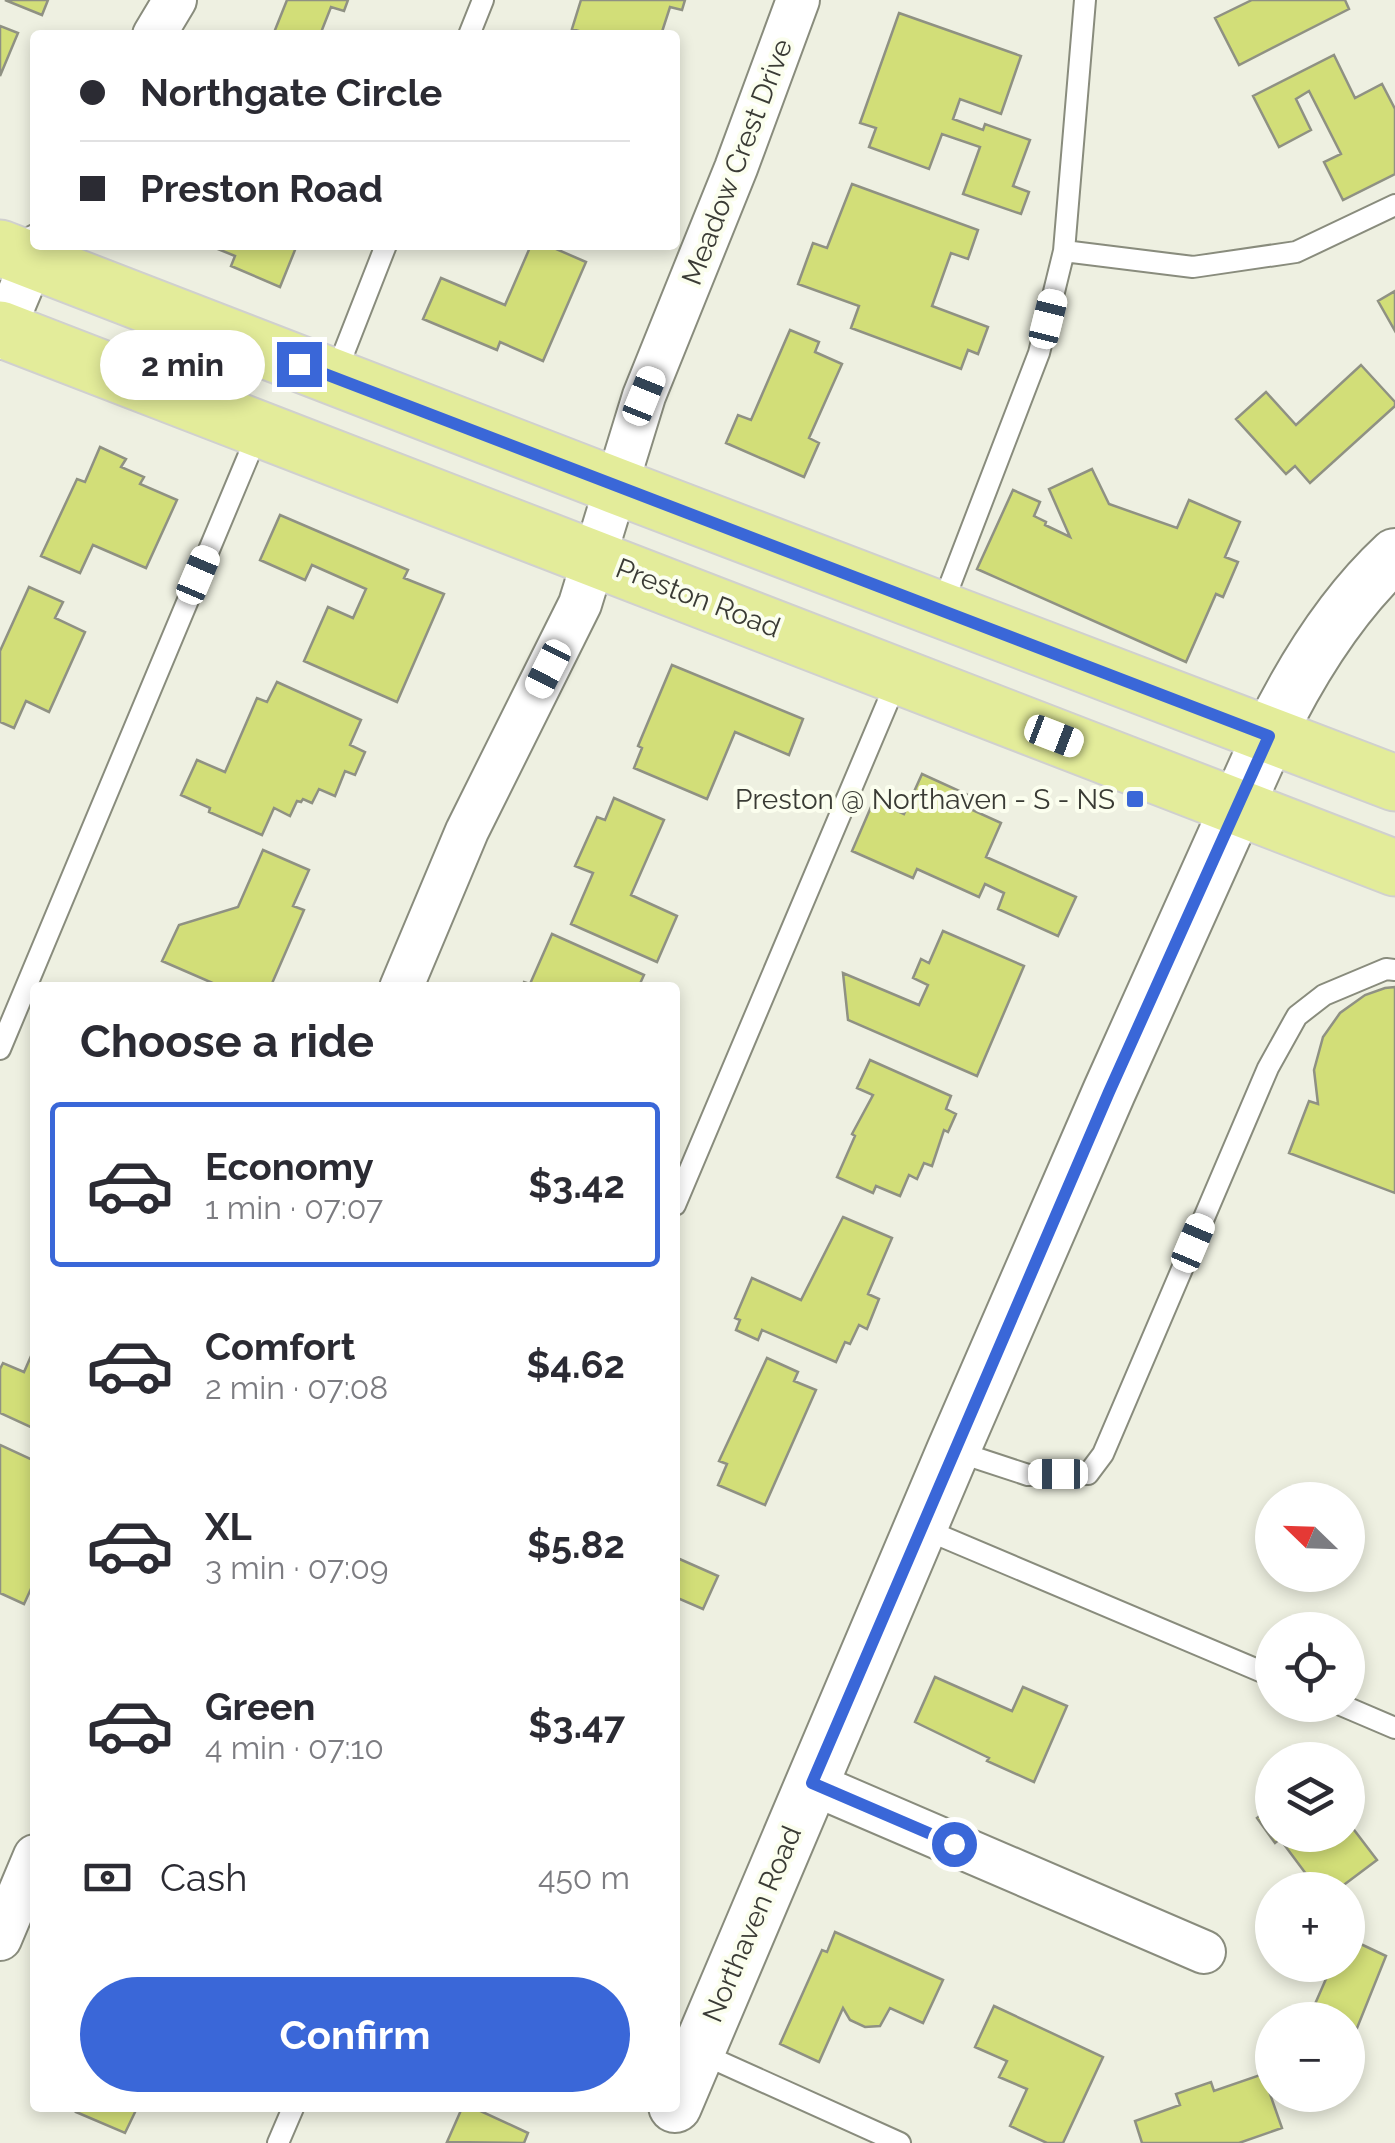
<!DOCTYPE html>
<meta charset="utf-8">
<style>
body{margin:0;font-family:Raleway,sans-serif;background:#f7f7f7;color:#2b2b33;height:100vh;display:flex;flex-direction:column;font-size:38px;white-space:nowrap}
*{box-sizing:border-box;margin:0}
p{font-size:32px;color:#7c7c81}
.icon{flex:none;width:55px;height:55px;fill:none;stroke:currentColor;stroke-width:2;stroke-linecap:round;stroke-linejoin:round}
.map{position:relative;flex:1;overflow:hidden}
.panel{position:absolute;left:30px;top:982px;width:650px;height:1130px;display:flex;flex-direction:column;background:#fff;border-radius:10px;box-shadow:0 5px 15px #0003}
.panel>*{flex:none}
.hud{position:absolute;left:30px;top:30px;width:650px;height:220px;border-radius:10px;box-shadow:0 5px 15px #0003;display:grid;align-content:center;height:220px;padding:0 50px;background:#fff}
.needle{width:65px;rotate:293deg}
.fabs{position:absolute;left:1255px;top:1482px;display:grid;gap:20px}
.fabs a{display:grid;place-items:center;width:110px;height:110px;border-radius:50%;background:#fff;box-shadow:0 5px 15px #0003;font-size:50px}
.end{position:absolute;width:45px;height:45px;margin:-22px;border:12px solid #3a67d8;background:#fff;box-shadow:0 0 0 5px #fff}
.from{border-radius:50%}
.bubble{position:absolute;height:70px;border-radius:35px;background:#fff;box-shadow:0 5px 15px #0003;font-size:32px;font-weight:700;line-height:70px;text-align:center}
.car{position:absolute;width:30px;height:60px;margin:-30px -15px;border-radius:12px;box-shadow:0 0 8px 2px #0007;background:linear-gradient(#fff 24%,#345 0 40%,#fff 0 76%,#345 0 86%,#fff 0)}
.hud b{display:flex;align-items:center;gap:35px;height:95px;font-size:38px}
.hud b+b{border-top:2px solid #e1e1e2}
.hud i{width:25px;height:25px;background:#2b2b33}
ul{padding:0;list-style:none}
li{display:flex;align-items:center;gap:30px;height:165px;margin:0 20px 15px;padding:0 30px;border:5px solid transparent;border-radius:10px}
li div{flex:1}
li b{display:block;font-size:38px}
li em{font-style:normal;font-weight:700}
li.selected{border-color:#3a67d8}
li>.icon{width:90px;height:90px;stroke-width:1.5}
h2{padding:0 50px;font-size:45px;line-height:120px}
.pay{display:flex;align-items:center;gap:25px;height:110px;padding:0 50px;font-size:38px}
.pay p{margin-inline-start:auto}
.action{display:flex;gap:20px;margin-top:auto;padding:20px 50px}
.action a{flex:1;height:115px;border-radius:60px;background:#3a67d8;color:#fff;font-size:40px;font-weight:700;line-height:115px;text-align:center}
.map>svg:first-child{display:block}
.building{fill:#d2de78;stroke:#8f9183;stroke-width:2.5}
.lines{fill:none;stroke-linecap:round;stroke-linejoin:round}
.service-casing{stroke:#898c7d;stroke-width:24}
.minor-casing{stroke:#898c7d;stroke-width:46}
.tertiary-casing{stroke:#898c7d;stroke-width:56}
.primary-casing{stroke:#d0d0cf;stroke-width:59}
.service{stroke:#fff;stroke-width:20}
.minor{stroke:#fff;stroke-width:42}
.tertiary{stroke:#fff;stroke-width:52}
.primary{stroke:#e3ec9a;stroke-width:55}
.route{stroke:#3a67d8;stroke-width:12}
.poi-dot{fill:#3a67d8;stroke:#fbfeee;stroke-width:4}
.labels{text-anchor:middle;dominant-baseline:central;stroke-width:8;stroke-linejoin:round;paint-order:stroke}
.street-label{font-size:28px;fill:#3a3b35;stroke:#fbfeee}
.poi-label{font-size:28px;fill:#3a3b35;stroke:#fbfeee;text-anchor:end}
</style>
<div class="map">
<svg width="1395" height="2143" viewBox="0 0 1395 2143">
<rect width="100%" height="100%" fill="#eef0e1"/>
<!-- building -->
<path class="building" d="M5,0H48L42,15Z
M287,0H348L344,11L331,7L320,35H273Z
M581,0H685L682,10L670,7L661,35H592L572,29Z
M1252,0H1345L1349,9L1239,65L1215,18Z
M899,13L1021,56L1001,114L960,99L953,119L983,130L985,124L1030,140L1013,186L1029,192L1021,214L963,194L980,147L942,134L929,169L869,147L876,128L860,123Z
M0,26L18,33L0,76Z
M1334,55L1355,98L1382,84L1395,109V174L1343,200L1324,162L1341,154L1309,91L1296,99L1311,130L1279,147L1253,96Z
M852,184L978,230L968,259L951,253L932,306L988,327L978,354L968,350L961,369L851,328L859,306L798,284L813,243L827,248Z
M208,245H297L280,287L231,266L235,256Z
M531,245H547L586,262L543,361L500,342L497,350L423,319L441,278L505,305Z
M1395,291V331L1378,301Z
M790,330L819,342L815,352L842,364L809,438L819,443L804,477L726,443L738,415L751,420Z
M1361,365L1395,402V406L1310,483L1295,466L1286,474L1236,419L1266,392L1296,425Z
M100,447L126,459L121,467L144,477L140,484L177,500L146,568L93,545L80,573L41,556L77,479L85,482Z
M1092,469L1109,504L1177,528L1189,500L1240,522L1225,557L1238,562L1223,597L1216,594L1186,662L977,569L1013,490L1040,502L1034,516L1046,522L1045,525L1070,537L1049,489Z
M280,515L408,570L404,578L444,594L397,702L304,661L328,607L353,618L366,589L312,565L305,580L260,560Z
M29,587L63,602L55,618L85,632L49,712L26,701L14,728L0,722V651Z
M672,665L803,719L789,755L735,732L707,799L634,768L642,748L638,746Z
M277,682L361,720L350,745L365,752L355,775L345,771L335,796L319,789L312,803L303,799L301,802L297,801L290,816L274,808L262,835L209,812L210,808L181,795L197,760L225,772L257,698L267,702Z
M922,774L975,798L970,809L1001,823L986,857L1076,897L1058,936L998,909L1004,893L985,884L979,897L917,869L913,878L852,851L874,800L904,814Z
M614,798L664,820L631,895L677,916L657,962L571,924L593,873L575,866L597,817L605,820Z
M263,850L309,870L293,906L304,910L270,988H224L162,961L179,925L238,907Z
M943,931L1024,966L977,1076L848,1020L843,973L919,1005L928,985L913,978L921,959L929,963Z
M552,934L644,975L638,988H522L524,982L530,984Z
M1395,987V1193L1289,1153L1309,1101L1318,1104L1314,1070L1323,1037L1340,1013L1365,995L1385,988Z
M870,1060L951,1096L946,1109L956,1114L948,1132L944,1130L932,1166L924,1163L917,1179L909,1175L900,1196L876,1186L873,1193L837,1177L855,1136L852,1134L873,1095L857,1088Z
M843,1217L892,1238L868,1294L879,1299L867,1329L859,1325L850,1344L845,1342L836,1362L762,1330L758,1340L736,1330L740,1320L735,1318L752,1278L801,1300Z
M35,1347V1429L0,1413V1369L3,1363L24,1372Z
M767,1358L798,1372L794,1381L816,1390L765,1505L718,1485L727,1464L719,1461Z
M0,1445L35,1461V1580L24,1604L0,1593Z
M675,1557L718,1576L703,1609L675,1597Z
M935,1677L1012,1711L1023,1687L1067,1706L1034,1782L987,1761L989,1758L915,1722Z
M1272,1806V1835H1348V1822L1377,1860L1337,1890H1318L1280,1839L1275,1843L1257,1818Z
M835,1932L943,1980L923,2023L890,2008L880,2026L865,2027L850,2020L843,2008L819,2062L780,2044L822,1950L827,1952Z
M1348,1938L1386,1956L1349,2048L1348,2020H1308L1329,1972L1323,1969L1325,1965H1348Z
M994,2006L1103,2057L1063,2143H1047L1010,2126L1027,2089L999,2077L1007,2061L975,2047Z
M1263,2074L1282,2128L1239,2143H1142L1135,2121L1180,2105L1176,2094L1211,2082L1214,2091Z
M78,2108H137L125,2133L76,2112Z
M462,2108H474L528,2133L524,2143L447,2142Z"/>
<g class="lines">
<!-- service casing -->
<g class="service-casing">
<path id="service" d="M469,35L483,0
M1064,251L1193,267L1296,252L1395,205
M335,375L386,245
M941,608L1039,353L1064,251L1085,0
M0,1049L258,433
M675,1205L898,678
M955,1451L1028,1475L1088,1474L1103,1454L1268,1068L1297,1016L1324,995L1386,969L1395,970
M922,1528L1272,1676
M1341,1705L1395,1728
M698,2052L900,2143
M278,2143L293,2108"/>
</g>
<!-- minor casing -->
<g class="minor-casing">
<path id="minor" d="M154,35L175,0
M0,338L39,245
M401,988L467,831L580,604L644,396L736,168L798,0
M811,1783L1204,1952
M0,1939L35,1856"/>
</g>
<!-- tertiary casing -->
<g class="tertiary-casing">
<path id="tertiary" d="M675,2106L953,1451L1109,1092L1269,736C1301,670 1341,605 1395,555"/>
</g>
<!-- primary casing -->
<g class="primary-casing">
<path id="primary" d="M0,248L616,486L1395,783
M0,329L1395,868"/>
</g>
<!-- service -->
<use href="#service" class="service"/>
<!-- minor -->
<use href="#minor" class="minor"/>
<!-- tertiary -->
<use href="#tertiary" class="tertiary"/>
<!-- primary -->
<use href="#primary" class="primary"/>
</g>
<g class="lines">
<!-- route -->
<path class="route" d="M299,364L1269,736L1109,1092L812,1783L954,1844"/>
</g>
<!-- markers -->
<rect class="poi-dot" x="1125" y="789" width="20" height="20" rx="5"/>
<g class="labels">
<!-- street labels -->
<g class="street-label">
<text transform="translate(737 162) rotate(-69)">Meadow Crest Drive</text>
<text transform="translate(698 598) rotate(21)">Preston Road</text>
<text transform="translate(752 1924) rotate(-67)">Northaven Road</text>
</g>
<!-- poi labels -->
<g class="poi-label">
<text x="1115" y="799">Preston @ Northaven - S - NS</text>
</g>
</g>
</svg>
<div class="fabs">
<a><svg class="needle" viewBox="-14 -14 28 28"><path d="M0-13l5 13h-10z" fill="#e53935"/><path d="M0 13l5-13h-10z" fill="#7c7c81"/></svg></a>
<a><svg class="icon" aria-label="locate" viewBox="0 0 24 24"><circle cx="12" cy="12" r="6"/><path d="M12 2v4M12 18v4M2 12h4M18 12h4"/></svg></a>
<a><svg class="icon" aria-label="layers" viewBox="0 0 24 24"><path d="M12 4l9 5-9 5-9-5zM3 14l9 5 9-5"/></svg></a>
<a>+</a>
<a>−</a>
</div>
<i class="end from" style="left:954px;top:1844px"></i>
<i class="end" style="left:299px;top:364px"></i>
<div class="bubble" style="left:100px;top:330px;width:165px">2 min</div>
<i class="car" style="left:1048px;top:319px;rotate:14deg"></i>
<i class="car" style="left:644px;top:396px;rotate:22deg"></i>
<i class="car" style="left:198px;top:575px;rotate:23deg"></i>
<i class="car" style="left:548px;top:669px;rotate:207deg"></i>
<i class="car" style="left:1054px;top:736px;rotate:111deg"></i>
<i class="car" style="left:1193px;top:1243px;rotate:23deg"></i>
<i class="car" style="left:1058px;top:1474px;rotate:270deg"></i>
<div class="hud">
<b><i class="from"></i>Northgate Circle</b>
<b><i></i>Preston Road</b>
</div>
<section class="panel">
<h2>Choose a ride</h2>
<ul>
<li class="selected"><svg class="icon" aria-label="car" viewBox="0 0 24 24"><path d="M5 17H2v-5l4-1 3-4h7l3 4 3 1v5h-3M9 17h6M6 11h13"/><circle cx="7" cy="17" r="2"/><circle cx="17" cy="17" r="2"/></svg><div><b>Economy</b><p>1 min · 07:07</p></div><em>$3.42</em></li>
<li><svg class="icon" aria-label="car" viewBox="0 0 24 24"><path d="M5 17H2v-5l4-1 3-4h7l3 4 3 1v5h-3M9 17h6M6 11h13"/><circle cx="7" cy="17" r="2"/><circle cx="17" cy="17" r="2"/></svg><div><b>Comfort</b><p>2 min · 07:08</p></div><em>$4.62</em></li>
<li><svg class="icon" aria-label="car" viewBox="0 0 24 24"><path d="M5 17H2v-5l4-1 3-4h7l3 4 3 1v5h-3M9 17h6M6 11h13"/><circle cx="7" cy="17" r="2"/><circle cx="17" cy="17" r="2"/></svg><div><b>XL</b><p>3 min · 07:09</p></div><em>$5.82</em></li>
<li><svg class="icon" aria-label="car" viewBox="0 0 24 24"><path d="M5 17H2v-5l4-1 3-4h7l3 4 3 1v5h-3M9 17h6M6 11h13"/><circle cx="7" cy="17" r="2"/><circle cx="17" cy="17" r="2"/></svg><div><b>Green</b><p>4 min · 07:10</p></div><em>$3.47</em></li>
</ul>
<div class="pay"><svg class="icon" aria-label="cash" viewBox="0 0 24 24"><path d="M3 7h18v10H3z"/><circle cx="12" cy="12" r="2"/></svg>Cash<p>450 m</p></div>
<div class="action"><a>Confirm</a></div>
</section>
</div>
